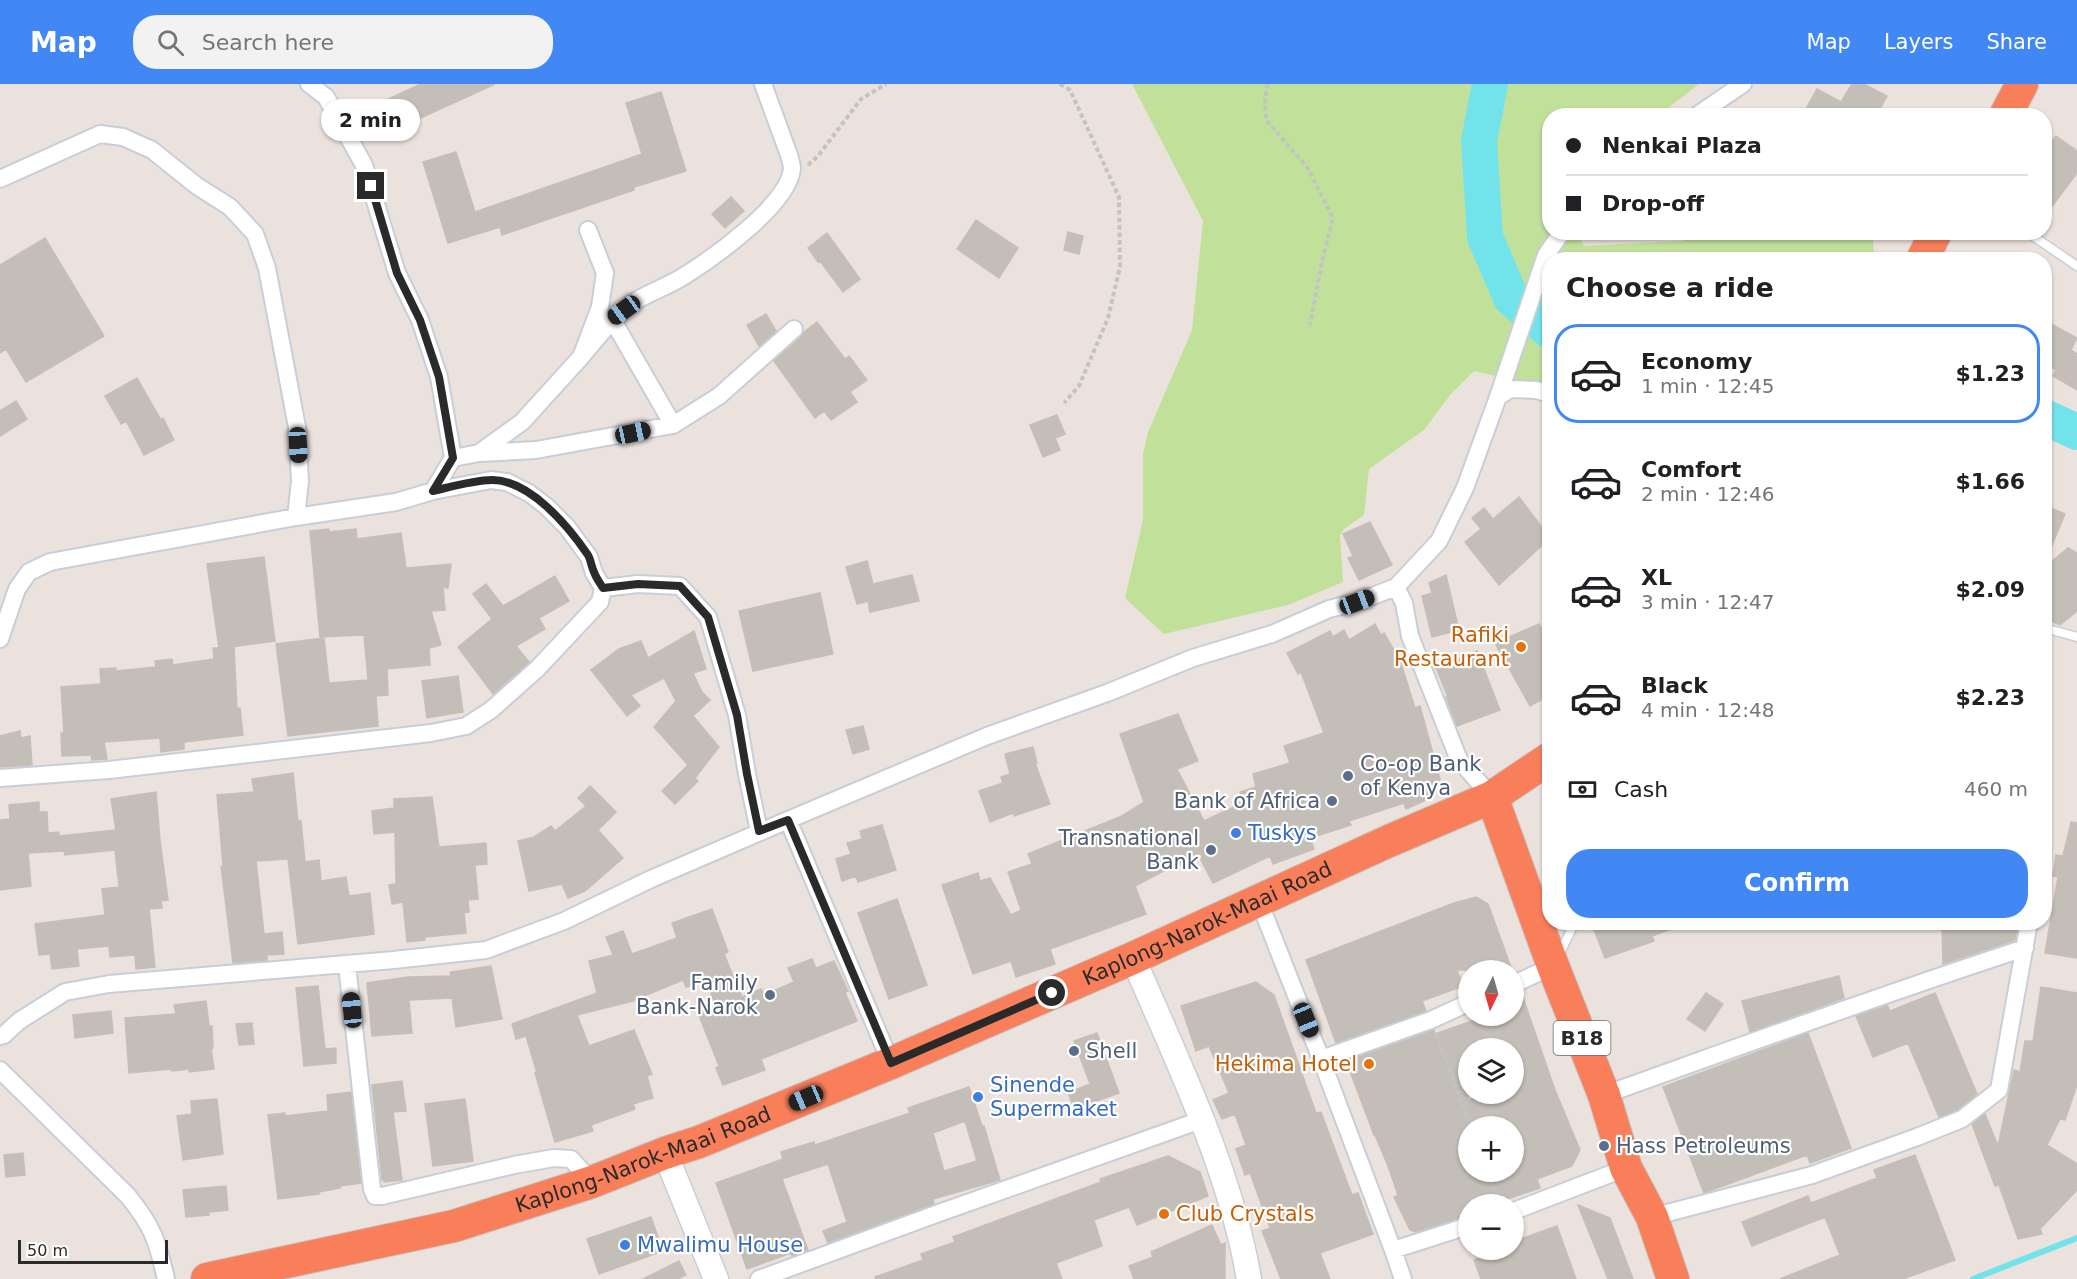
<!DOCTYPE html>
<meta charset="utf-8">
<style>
body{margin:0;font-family:"DejaVu Sans",sans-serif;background:#f2f2f2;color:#202124;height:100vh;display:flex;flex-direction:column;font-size:22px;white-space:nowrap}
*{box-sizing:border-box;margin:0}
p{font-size:20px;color:#757577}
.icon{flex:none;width:33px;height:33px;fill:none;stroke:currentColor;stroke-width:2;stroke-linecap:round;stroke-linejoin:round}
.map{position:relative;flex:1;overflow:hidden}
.sheet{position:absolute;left:1542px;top:168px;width:510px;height:678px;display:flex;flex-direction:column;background:#fff;border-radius:24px;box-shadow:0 2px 4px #0004}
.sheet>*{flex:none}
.top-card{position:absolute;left:1542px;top:24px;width:510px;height:132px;border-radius:24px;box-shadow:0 2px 4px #0004;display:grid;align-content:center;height:132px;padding:0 24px;background:#fff}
.needle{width:39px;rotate:185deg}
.tools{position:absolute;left:1458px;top:876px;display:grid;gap:12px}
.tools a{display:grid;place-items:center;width:66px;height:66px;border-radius:50%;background:#fff;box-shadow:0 2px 4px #0004;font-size:30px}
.scale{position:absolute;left:18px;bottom:15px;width:150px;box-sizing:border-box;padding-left:6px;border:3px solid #2a2a2a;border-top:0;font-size:16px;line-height:21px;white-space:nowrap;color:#2a2a2a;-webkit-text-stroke:4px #fff;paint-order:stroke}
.end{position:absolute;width:27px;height:27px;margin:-14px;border:8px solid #2a2a2a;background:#fff;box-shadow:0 0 0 3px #fff}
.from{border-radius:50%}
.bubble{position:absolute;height:42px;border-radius:21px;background:#fff;box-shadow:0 2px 4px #0004;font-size:20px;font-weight:800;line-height:42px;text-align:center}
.car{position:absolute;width:18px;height:36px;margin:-18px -9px;border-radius:8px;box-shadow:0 0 4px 2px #0007;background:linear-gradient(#222 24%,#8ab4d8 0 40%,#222 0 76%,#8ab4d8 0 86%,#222 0)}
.top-card b{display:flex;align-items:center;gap:21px;height:57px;font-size:22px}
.top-card b+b{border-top:2px solid #e0e0e0}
.top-card i{width:15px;height:15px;background:#202124}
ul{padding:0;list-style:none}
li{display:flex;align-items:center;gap:18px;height:99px;margin:0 12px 9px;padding:0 12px;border:3px solid transparent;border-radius:24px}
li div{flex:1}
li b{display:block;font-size:22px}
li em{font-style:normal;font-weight:800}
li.active{border-color:#4288f4}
li>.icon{width:54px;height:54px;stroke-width:1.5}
h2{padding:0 24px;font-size:27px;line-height:72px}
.pay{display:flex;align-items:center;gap:15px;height:66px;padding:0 24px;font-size:22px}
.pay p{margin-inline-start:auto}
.button{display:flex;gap:12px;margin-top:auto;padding:12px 24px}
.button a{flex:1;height:69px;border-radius:24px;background:#4288f4;color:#fff;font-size:24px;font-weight:800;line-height:69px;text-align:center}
header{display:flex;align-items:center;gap:36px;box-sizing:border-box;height:84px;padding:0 30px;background:#4288f4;color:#fff}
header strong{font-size:28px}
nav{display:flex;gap:33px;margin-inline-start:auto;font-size:21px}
.search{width:420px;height:54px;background:#f2f2f2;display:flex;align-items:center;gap:15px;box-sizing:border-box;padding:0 21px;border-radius:24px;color:#757577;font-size:22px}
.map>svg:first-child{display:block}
.green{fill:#c1e19b}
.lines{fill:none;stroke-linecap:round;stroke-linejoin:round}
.stream{stroke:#73e3eb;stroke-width:6}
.river{stroke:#73e3eb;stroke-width:36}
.building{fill:#c4beb8;stroke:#c7beb7;stroke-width:1.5;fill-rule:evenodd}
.lane-casing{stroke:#c8ced8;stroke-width:11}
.street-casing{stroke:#c8ced8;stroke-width:20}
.secondary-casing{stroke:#c8ced8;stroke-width:27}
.highway-casing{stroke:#c3c3c3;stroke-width:34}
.path{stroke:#c3c3c3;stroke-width:4;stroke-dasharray:4.5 3;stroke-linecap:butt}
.lane{stroke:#fff;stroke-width:8}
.street{stroke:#fff;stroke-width:16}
.secondary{stroke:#fff;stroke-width:24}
.highway{stroke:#f97f5b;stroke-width:32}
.route{stroke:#2a2a2a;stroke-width:8}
.food-dot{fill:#e8710a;stroke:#fff;stroke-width:2}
.service-dot{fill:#5c6f8a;stroke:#fff;stroke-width:2}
.shop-dot{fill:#3f7fe0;stroke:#fff;stroke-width:2}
.labels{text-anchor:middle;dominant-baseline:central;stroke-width:4.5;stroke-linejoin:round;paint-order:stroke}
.shield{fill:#fff;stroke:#6a6a6a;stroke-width:1.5}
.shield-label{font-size:20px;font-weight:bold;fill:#2a2a2a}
.food-label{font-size:21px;fill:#c56008;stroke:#fff;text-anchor:end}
.service-label{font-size:21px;fill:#4e5e75;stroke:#fff;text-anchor:start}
.shop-label{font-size:21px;fill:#366cbe;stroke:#fff;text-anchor:start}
.street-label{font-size:21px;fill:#2a2a2a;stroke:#fff}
</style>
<header>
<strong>Map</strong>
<div class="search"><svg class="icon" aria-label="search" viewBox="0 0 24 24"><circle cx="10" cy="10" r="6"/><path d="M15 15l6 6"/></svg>Search here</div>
<nav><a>Map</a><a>Layers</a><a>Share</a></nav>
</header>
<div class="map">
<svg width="2077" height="1195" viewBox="0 0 2077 1195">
<rect width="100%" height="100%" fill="#ece2dd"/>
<!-- green -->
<path class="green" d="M1132,0H1699L1659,31L1550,32V148L1577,149L1584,162L1683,157L1694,148L1872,149L1875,175L1550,176L1549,297L1521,298L1474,287L1450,311L1424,346L1369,385L1364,431L1344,445L1340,452L1343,498L1288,521L1164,550L1125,514L1143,436V370L1148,348L1192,246L1203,137Z"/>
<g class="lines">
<!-- stream -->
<path class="stream" d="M1973,1195L2077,1154"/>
<!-- river -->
<path class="river" d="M1490,0L1479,57L1485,153L1511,214L1550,247
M2044,333L2077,348"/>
</g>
<!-- building -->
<path class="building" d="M421,0H495L379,53L366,25Z
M1852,0H1864L1887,12L1876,32H1802L1817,5L1841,18Z
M661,8L686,87L634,103V106L502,151L500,143L448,159L423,78L456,68L475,128L642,70L626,19Z
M2056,52L2077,67V89L2044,133V68Z
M731,113L744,127L725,144L712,130Z
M976,136L1018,164L999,194L957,165Z
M1068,148L1083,152L1079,170L1064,166Z
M827,149L860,195L843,208L820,177L818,178L808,164Z
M45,154L104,252L26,298L6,265L0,269V181Z
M766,230L776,247L759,262L747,241Z
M2044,236L2077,254L2071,266L2077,270V306L2053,292L2056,286L2044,279Z
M817,238L845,275L849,272L867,296L850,308L857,318L831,336L824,327L815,334L774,277L801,253L804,248Z
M137,294L161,336L163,334L174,356L144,371L126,337L121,340L105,312Z
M16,317L27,335L0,352V327Z
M1057,331L1065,350L1055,354L1060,366L1043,373L1030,341Z
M1519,413L1550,454L1499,501L1465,458L1481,445L1472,434L1484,424L1493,435Z
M2044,421L2065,430L2045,478L2044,477Z
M1370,438L1392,481L1359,496L1348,474L1353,472L1343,450Z
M329,445V448L356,445L357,455L401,449L406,484L451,480L448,504L443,503L445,526L431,527L441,561L429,564L430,581L387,585L388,611L376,612L378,642L288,652L276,560L324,554L329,599L368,596L364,551L320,553L310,447Z
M2068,464L2077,469V527L2060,541L2044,534V484Z
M264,473L275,557L231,563H234L237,625L240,624L243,651L184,658V665L161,668L160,654L104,658L107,675L92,676L91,671L62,672L61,649H64L61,603L101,600L100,585L116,584V587L156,583L155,577L172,575L173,581L214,575L213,564H219L207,480Z
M867,477L873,500L912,491L919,517L870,528L868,517L857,520L846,483Z
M1446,491L1459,546L1432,553L1422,512L1432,509L1429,499Z
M555,492L569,517L539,534L545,545L516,562L529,578L493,610L458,563L492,535L473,510L486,500L503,522Z
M820,509L833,570L753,587L739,527Z
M1375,540L1381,551L1384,549L1400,576L1415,624L1420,622L1440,695L1433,713L1406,725L1404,719L1349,737L1351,741L1310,754L1314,765L1273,780L1270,772L1213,799L1199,772L1172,785L1171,783L1135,802L1146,830L1050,865L1055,880L1016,893L1011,877L973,890L942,801L978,789L980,797L990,794L1011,831L1021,826L1008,788L1032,780L1028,770L1122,732L1144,718L1120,650L1178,630L1198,677L1177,685L1204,737L1238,721V719L1243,717L1240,708L1256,703L1253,690L1290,679L1284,662L1324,649L1301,588L1298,590L1287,569L1330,547L1333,553L1344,546L1349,556Z
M1539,540L1550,558V611L1530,622L1495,559Z
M694,547L706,585L693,589L702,608L710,616L693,632L719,663L695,694L698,697L675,720L662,707L688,681L654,643L676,617L664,594L631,611L640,622L627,632L591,586L619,565L641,557L648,574Z
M1477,567L1500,626L1457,642L1446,613H1448L1436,584Z
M458,592L463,628L427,634L422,597Z
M863,642L869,665L853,670L846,646Z
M20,647L21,654L30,652L32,681L0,683V652Z
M1033,663L1037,679H1035L1050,720L1014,732L1013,729L990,738L979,707L1003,699L1001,693L1010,690L1005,670Z
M293,689L298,737H301L305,778L319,776L321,797L346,793L349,812L370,809L374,850L298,860L288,775L256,777L264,850L282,848L284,870L267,871V876L233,879L221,782H223L217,711L254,708L252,695Z
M590,702L616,728L598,746L623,774L585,807L568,814L562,800L529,807L518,757L534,753L551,742L555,747L586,722L578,714Z
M156,708L160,756L168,816L161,817L162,824L149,825L155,883L136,885L135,871L110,873L109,862L77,865L79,882L52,885L50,870L39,871L35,840L105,831L102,805L119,803L115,766L65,771L64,767L28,769L31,802L0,806V736L10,735L9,721L39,718V728H47L48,749L59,748V752L116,746L111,715Z
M432,713L439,763L486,759L487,780L475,781L478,815L468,816L469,828L464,829L466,849L425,853V856L407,858L403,818L392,820L389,801L396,800L395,748L374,750L372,727L394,724V715Z
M2071,738L2077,739V874L2045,869L2058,793L2053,792L2056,771L2063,772Z
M882,741L896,786L858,798L856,792L842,797L836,775L851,770L847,759L862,755L860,747Z
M1476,813L1488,820L1512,886H1457L1463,902L1422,917L1426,927L1336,959L1306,876L1454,819Z
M897,815L927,901L889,915L858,829Z
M712,825L728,868L724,870L742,913L761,905L764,911L794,898L788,884L812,875L816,884L834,877L848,907L845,908L857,937L761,975L765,986L723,1001L716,984L719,982L696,924L714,918L707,897L686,903L683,896L644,912L645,914L577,931L589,962L634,946L652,990L647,992L653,1014L633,1020L635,1025L591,1041L593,1047L555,1058L535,989H537L526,952L516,955L512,940L597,909L589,877L613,871L606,853L623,847L632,870L677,854L672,839Z
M1591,838H1684V840L1652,852L1654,857L1605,874Z
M1942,838H2017V843L2015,856L1943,880Z
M491,882L502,935L456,943L452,914L409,916L412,949L372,952L367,899L408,893L451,892L450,888Z
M1839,892L1844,914L1750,948L1742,917Z
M1256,898L1274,911L1316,1029L1321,1028L1352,1111L1358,1109L1373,1150L1320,1169L1330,1195H1281L1262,1147L1270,1144L1250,1089L1245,1091L1236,1065L1246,1061L1235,1030L1222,1035L1213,1016L1229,1009L1209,962L1196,967L1181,922Z
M318,902L325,965L336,964V979L304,982L296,904Z
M2041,903L2077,909V1001L2065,1036L2060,1035L2047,1061L2077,1080V1106L2040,1145L2042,1150L2018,1155L1999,1101L1995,1102L1972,1040L1985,1030L1998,1062L2014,986L2020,988L2025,957H2033Z
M1521,908L1555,1006L1580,1066L1572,1082L1537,1095L1540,1104L1493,1120H1468V1132L1415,1148L1410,1146L1394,1113L1398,1111L1388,1082L1375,1051H1374L1346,977L1434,946L1435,950L1486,932H1514V910ZM1468,964H1514V1010H1487L1468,1016ZM1468,1042H1514V1089L1485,1099L1479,1088H1468Z
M1706,909L1723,920L1705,947L1687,935Z
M1935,909L1977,1010L1957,1026L1939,1033L1908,959L1873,973L1856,932L1887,921L1890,927Z
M206,917L209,942H212L213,964H211L214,985L189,988V985L172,987L171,985L129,989L125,934L176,930L174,921Z
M111,927L113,949L75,954L73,931Z
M252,939L254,960L239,961L236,940Z
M1097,949L1119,1009L1074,1025L1068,1009L1090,1000L1074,957Z
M1808,949L1851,1064L1810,1079L1807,1071L1704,1109L1663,1003Z
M402,997L406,1027L393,1028L402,1096L384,1098V1096H382L372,1001Z
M969,1003L982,1042H984L1000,1096L933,1115L934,1120L828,1159L823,1147L847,1138L828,1080L782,1095L808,1166L792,1172L791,1169L747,1185L716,1099L783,1075L781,1068L814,1058L815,1061L910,1029L908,1024ZM965,1037L977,1077L944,1087L933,1049Z
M351,1008L361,1099L340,1102V1104L319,1108V1110L278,1115L268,1031L285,1029V1032L328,1027L327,1011Z
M217,1015L223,1070L183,1076L177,1032L192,1030L191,1017Z
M465,1015L473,1077L433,1082L425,1020Z
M23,1069L25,1091L6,1093L4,1071Z
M1915,1071L1955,1176L1903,1195H1780L1840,1171L1825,1133L1752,1162L1742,1138L1808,1112L1811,1119L1877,1094L1874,1086Z
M1168,1072L1200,1088L1208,1112L1137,1141L1129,1123L1094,1136L1102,1162L1056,1179L1062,1195H876L875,1193L923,1176L921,1170L955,1158L953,1153L1101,1098L1100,1095Z
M226,1102L228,1126L209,1128V1131L186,1133L183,1106Z
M1578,1121L1610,1134L1633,1195H1608Z
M651,1133L663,1167L599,1190L587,1155Z
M1212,1141L1221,1161L1225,1159V1195H1134L1129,1182L1153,1173L1151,1168Z
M1557,1142L1576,1195H1481L1474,1176L1503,1166H1514V1162L1516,1161L1515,1157Z
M679,1177L686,1191L678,1195H643Z"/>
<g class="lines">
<!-- lane casing -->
<g class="lane-casing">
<path id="lane" d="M2027,148L2077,182
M2044,544L2077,553
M1559,871L1575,838"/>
</g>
<!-- street casing -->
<g class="street-casing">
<path id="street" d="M309,0L326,13L364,81L397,189L420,236L439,293L453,374L433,407
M1696,32L1743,0
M0,95L100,50L123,53L152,66L197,102L230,123L255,150L267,184L297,343L300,397L296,433
M612,235L673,341
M581,273C598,253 611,236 631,220C647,209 667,203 684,192C713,174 788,121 792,85C792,80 790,75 789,71L763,0
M1498,313L1546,171L1562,148
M479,369L536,366L673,341L719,312L794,245
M453,374L479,369L522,338L581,273L600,223L605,189L588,146
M1396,503L1439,457L1465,404L1498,313L1510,305L1536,306L1550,310
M603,504L638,500L680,502L708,533L737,631L747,690L759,747
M0,555L17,505L29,488L50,478L296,433L396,418L433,407L491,396L507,398L529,409L546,422L567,443L589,473L594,489L603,504L600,518L537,585L491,626L466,642L431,649L109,686L0,694
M788,736L987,652L1107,609L1193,574L1272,550L1329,525L1357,518L1396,503L1404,519L1410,552L1459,676L1492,713
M1259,817L1321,975L1393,1166L1468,1142
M347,881L372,1105L375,1112H382L514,1081L554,1074L571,1075L592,1098
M1514,900L1553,882
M0,952L4,951L19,937L65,908L109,900L394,876L486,866L564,837L651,795L788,736L891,979
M1321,975L1431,936L1468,919
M0,986L128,1112C153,1143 157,1156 166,1195
M1604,1011C1744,961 1883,910 2025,864
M1514,1127L1626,1084
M1652,1133L1812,1091L1917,1053L1962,1035L1999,1006L2029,838
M1393,1166L1403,1195
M759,1195L939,1129L1201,1036"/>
</g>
<!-- secondary casing -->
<g class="secondary-casing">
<path id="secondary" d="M1133,874C1177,977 1230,1084 1249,1195
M665,1069L716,1195"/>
</g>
<!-- highway casing -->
<g class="highway-casing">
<g id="highway">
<path d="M2005,32L2022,0"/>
<path d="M1922,176L1936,148"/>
<path d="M1492,713L1553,882L1604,1011L1626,1084L1652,1133L1673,1195"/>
<path id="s1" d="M207,1195L454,1142L592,1098L665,1069L699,1058L891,979L1133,874L1389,757L1492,713L1550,674"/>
</g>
</g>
<!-- path -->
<path class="path" d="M1060,0L1070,6L1119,113L1120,183L1108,234L1079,302L1064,319
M1268,0L1265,14L1266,36L1307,83L1333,134L1322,178L1310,241
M808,81L818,72L861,15L886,0
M1436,950L1471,1042
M1488,1088L1500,1120"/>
<!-- lane -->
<use href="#lane" class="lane"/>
<!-- street -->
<use href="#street" class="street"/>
<!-- secondary -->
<use href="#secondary" class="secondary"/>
<!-- highway -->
<use href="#highway" class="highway"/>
</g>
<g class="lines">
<!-- route -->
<path class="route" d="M371,102L397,189L420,236L439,293L453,374L433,407C450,403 475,396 492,396C530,396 568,442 588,471C591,476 591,482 594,488C596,494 600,499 603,504L638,500L680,502L708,533L737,631L747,690L759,747L788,736L891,979L1052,909"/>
</g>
<!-- markers -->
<g class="food-dot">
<circle cx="1521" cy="563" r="6"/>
<circle cx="1369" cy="980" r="6"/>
<circle cx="1164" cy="1130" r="6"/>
</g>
<g class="service-dot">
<circle cx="1348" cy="692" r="6"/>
<circle cx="1332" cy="717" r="6"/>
<circle cx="1211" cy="766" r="6"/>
<circle cx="770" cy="911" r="6"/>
<circle cx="1074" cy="967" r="6"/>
<circle cx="1604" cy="1062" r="6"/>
</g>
<g class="shop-dot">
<circle cx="1236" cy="749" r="6"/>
<circle cx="978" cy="1013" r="6"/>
<circle cx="625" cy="1161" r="6"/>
</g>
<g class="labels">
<!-- shield labels -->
<rect class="shield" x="1553.5" y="937" width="57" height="34" rx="4.5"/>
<g class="shield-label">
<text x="1582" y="954">B18</text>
</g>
<!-- food labels -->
<g class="food-label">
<text x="1509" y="551">Rafiki<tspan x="1509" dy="24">Restaurant</tspan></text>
<text x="1357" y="980">Hekima Hotel</text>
<text x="1176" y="1130" text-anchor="start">Club Crystals</text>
</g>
<!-- service labels -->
<g class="service-label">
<text x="1360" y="680">Co-op Bank<tspan x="1360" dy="24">of Kenya</tspan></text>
<text x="1320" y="717" text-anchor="end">Bank of Africa</text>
<text x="1199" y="754" text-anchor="end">Transnational<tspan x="1199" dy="24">Bank</tspan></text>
<text x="758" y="899" text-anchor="end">Family<tspan x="758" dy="24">Bank-Narok</tspan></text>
<text x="1086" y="967">Shell</text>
<text x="1616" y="1062">Hass Petroleums</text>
</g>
<!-- shop labels -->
<g class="shop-label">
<text x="1248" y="749">Tuskys</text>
<text x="990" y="1001">Sinende<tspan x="990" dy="24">Supermaket</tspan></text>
<text x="637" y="1161">Mwalimu House</text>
</g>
<!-- street labels -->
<g class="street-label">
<text stroke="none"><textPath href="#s1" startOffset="1065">Kaplong-Narok-Maai Road</textPath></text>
<text stroke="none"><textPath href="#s1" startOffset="453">Kaplong-Narok-Maai Road</textPath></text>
</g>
</g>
</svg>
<div class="tools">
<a><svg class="needle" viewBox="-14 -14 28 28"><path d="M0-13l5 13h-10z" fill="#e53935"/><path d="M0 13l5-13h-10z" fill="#757577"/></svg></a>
<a><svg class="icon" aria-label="layers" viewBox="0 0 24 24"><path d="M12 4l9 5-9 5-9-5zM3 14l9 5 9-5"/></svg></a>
<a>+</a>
<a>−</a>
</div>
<div class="scale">50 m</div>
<i class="end from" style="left:1052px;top:909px"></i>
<i class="end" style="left:371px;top:102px"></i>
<div class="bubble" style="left:321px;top:15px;width:99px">2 min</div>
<i class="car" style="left:624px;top:226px;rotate:234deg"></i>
<i class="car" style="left:633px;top:349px;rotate:78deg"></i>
<i class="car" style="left:298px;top:361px;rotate:177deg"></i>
<i class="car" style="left:1357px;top:518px;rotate:69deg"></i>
<i class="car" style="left:352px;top:926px;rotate:354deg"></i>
<i class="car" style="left:1306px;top:936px;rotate:158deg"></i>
<i class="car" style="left:806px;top:1014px;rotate:247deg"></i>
<div class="top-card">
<b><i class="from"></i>Nenkai Plaza</b>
<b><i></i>Drop-off</b>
</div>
<section class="sheet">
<h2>Choose a ride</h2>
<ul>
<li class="active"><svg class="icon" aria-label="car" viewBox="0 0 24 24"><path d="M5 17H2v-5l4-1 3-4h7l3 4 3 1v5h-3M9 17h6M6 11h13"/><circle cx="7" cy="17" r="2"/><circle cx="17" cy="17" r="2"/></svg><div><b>Economy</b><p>1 min · 12:45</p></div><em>$1.23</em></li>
<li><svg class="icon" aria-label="car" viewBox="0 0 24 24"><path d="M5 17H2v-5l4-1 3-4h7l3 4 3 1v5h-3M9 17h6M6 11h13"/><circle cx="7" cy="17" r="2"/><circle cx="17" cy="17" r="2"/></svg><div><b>Comfort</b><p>2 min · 12:46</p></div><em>$1.66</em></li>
<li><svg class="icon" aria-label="car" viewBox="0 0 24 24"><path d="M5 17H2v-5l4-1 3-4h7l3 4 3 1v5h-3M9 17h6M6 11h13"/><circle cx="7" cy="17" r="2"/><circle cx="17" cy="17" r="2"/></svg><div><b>XL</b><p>3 min · 12:47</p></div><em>$2.09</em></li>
<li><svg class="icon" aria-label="car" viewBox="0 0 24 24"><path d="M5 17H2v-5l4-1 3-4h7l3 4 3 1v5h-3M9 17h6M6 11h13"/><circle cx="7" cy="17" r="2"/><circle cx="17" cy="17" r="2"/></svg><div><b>Black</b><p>4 min · 12:48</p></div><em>$2.23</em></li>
</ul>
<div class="pay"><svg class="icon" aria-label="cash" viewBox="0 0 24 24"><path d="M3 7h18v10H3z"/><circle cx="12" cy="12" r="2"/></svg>Cash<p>460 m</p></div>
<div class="button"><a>Confirm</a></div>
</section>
</div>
